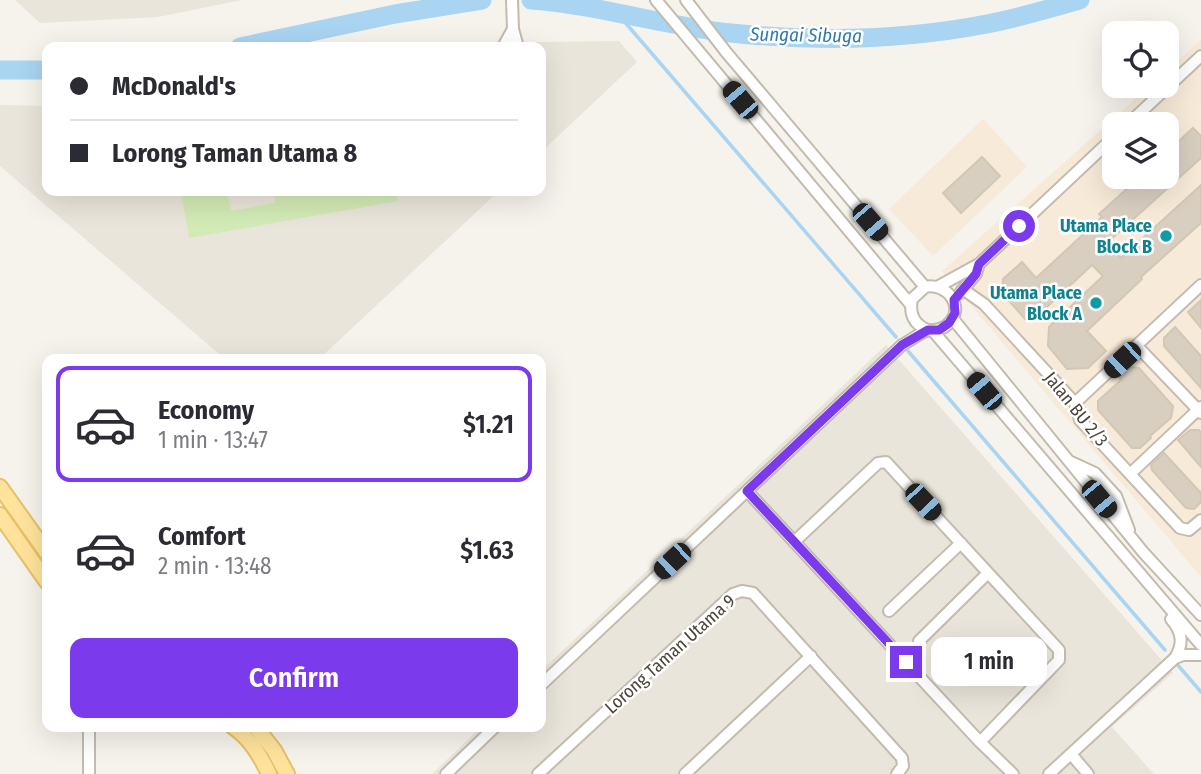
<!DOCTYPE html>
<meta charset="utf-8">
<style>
body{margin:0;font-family:"Fira Sans Condensed",sans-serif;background:#f2f2f3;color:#2b2b33;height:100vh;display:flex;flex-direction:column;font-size:26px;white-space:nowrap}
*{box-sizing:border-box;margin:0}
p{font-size:23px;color:#7c7c81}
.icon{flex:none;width:38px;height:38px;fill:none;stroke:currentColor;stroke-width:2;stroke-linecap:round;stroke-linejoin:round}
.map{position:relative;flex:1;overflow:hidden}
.details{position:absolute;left:42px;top:354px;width:504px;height:378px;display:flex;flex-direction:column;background:#fff;border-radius:14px;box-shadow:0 7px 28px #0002}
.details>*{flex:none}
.banner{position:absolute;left:42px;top:42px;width:504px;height:154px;border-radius:14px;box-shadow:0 7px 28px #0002;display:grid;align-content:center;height:154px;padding:0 28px;background:#fff}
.tools{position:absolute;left:1102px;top:21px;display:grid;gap:14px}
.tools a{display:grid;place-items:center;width:77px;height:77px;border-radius:14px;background:#fff;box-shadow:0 7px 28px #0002;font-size:35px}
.end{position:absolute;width:32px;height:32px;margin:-16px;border:9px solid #7c3aed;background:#fff;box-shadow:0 0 0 4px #fff}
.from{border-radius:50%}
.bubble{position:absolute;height:49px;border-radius:14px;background:#fff;box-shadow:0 7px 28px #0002;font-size:23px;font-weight:600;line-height:49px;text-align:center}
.car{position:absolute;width:21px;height:42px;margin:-21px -10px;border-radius:9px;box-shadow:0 0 5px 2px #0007;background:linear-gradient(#222 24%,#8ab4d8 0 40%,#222 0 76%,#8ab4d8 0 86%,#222 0)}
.banner b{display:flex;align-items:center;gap:24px;height:66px;font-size:26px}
.banner b+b{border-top:2px solid #e1e1e2}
.banner i{width:18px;height:18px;background:#2b2b33}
ul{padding:12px 0 0;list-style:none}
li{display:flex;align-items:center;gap:21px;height:116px;margin:0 14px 10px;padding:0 14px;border:4px solid transparent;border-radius:14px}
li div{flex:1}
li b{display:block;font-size:26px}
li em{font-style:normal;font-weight:600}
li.current{border-color:#7c3aed}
li>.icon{width:63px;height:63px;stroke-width:1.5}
.action{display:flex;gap:14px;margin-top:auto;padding:14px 28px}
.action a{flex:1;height:80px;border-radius:14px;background:#7c3aed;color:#fff;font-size:28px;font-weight:600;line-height:80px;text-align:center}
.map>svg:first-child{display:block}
.residential{fill:#eae5da}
.commercial{fill:#f7ead8;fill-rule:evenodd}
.green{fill:#d2eab5}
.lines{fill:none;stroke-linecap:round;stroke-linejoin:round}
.stream{stroke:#a9d4f2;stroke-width:3.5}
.river{stroke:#a9d4f2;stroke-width:19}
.building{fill:#d8cfc1;stroke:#d3c7b4;stroke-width:2}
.minor-casing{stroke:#c2bbae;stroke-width:14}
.major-casing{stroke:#e6c16a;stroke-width:18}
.minor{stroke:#fff;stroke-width:10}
.major{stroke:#ffe39c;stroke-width:14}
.route{stroke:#7c3aed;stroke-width:9}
.culture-dot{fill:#0f9aa8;stroke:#fff;stroke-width:2.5}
.labels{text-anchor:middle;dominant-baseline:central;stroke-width:5;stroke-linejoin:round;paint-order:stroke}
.culture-label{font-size:18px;font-weight:bold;fill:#0d838f;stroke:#fff;text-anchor:end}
.street-label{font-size:18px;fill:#4b4439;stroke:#fff}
.water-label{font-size:19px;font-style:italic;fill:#2e7ab2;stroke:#fff}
</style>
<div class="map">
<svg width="1201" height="774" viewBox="0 0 1201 774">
<rect width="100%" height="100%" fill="#f6f3ec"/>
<!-- residential -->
<path class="residential" d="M15,0H242L158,17L40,23Z
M619,41L637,62L541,152V47H446L467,43Z
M0,105L47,106V191H499L319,359H225L0,166Z
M886,345L1173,673L1112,727L1154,774H432L482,726H541V671Z"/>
<!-- commercial -->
<path class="commercial" d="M1201,40V577L942,271L1150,86H1167V70ZM1115,124H1167V177H1115Z
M983,119L1027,167L933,256L889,209Z"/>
<!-- green -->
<path class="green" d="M181,191H227L231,211L275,203L274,191H396L398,201L189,238Z"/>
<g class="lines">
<!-- stream -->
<path class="stream" d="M617,13L896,337
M908,351L1165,650
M1176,663L1201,692"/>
<!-- river -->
<path class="river" d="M531,0C599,5 664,26 731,33C815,42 904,40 987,24C1018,18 1049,9 1080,0
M240,47L395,14L482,0
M0,70H47"/>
</g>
<!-- building -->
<path class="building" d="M1193,128L1201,136V158L1107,243L1121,258L1201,185V223L1141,277L1142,279L1087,331L1106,351L1088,368L1067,369L1048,346L1049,327L1103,276L1092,265L1033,320L1025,319L1002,293L1003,279L1022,262L1036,278L1102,217L1099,214L1140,177H1167V152Z
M982,157L1000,176L961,213L943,193Z
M1201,300V328L1188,312Z
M1175,327L1201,356V388L1164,346V338Z
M1130,367L1139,368L1173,406L1171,418L1150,436L1151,438L1140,448H1132L1098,410V401L1121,380L1119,377Z
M1190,430H1199L1201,433V467L1178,440Z
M1164,453L1201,493V502L1194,509L1186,508L1152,470L1151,465Z"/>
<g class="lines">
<!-- minor casing -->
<g class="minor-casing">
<path id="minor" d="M512,0L513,29L518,47
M656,0L911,305
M686,0L726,52L925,287
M503,47L513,29
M1128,124L1201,56
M939,286L979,264L1115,136
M964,290L984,304L1075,403L1080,420L1180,528L1189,530L1201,520
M960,293L976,274L979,264
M953,319L1143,552L1201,615
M933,331L1201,645
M1137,346L1201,413
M1075,403L1201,285
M1069,461L1095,473L1116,496L1129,530
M1130,474L1201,407
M747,491L980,742L1013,774
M794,542L878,463L886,462L1059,650V660L980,742
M889,611L961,543
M919,641L988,573
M1175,658L1183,655H1201
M541,685L902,345C910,341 918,334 926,331C934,329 941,331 947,325C967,308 947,282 925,287L912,299C909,314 914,325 928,330
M89,726V774
M1071,754L1088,774
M446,774L496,726
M538,774L733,594L742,591L753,593L902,758L903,766L897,774
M685,774L811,656
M1049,774L1175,658C1184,643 1182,632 1171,619"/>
</g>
<!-- major casing -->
<g class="major-casing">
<path id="major" d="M0,487L47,553
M0,515L47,582
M232,726C250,738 260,755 269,774
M255,726L274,750L287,774"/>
</g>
<!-- minor -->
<use href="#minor" class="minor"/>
<!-- major -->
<use href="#major" class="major"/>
</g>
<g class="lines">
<!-- route -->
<path class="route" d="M906,662L747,491L902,345L928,330H939L949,323L955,313L954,300L976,274L979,264L1019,226"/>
</g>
<!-- markers -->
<g class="culture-dot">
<circle cx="1166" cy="236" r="7"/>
<circle cx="1096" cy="303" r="7"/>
</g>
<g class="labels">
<!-- culture labels -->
<g class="culture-label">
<text x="1152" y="226">Utama Place<tspan x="1152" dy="21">Block B</tspan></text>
<text x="1082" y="293">Utama Place<tspan x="1082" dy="21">Block A</tspan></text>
</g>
<!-- street labels -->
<g class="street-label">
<text transform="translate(1076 409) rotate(51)">Jalan BU 2/3</text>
<text transform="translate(670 654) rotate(-42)">Lorong Taman Utama 9</text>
</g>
<!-- water labels -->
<g class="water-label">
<text transform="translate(806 35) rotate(1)">Sungai Sibuga</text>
</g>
</g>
</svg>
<div class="tools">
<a><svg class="icon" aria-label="locate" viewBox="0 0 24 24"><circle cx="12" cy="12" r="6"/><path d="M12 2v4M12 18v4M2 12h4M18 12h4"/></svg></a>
<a><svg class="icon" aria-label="layers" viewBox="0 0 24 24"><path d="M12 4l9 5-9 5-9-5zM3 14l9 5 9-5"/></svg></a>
</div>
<i class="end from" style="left:1019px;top:226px"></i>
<i class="end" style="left:906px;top:662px"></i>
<div class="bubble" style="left:931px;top:637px;width:116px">1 min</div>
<i class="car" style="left:740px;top:100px;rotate:320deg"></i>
<i class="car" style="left:870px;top:222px;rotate:139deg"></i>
<i class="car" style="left:1122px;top:360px;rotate:227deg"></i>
<i class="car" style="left:984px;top:391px;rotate:320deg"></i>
<i class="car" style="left:1099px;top:499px;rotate:140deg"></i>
<i class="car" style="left:923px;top:502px;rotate:137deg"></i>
<i class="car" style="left:672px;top:561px;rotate:227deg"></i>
<div class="banner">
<b><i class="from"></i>McDonald's</b>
<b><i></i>Lorong Taman Utama 8</b>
</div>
<section class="details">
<ul>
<li class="current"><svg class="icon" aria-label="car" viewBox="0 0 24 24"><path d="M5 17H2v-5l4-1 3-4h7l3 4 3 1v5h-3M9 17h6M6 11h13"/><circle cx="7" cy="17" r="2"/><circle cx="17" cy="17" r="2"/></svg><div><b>Economy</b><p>1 min · 13:47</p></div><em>$1.21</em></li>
<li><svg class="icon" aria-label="car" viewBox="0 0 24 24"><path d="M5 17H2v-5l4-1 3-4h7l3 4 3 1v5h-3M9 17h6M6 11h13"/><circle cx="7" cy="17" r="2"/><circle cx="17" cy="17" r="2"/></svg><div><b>Comfort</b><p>2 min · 13:48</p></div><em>$1.63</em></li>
</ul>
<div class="action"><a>Confirm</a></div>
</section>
</div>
